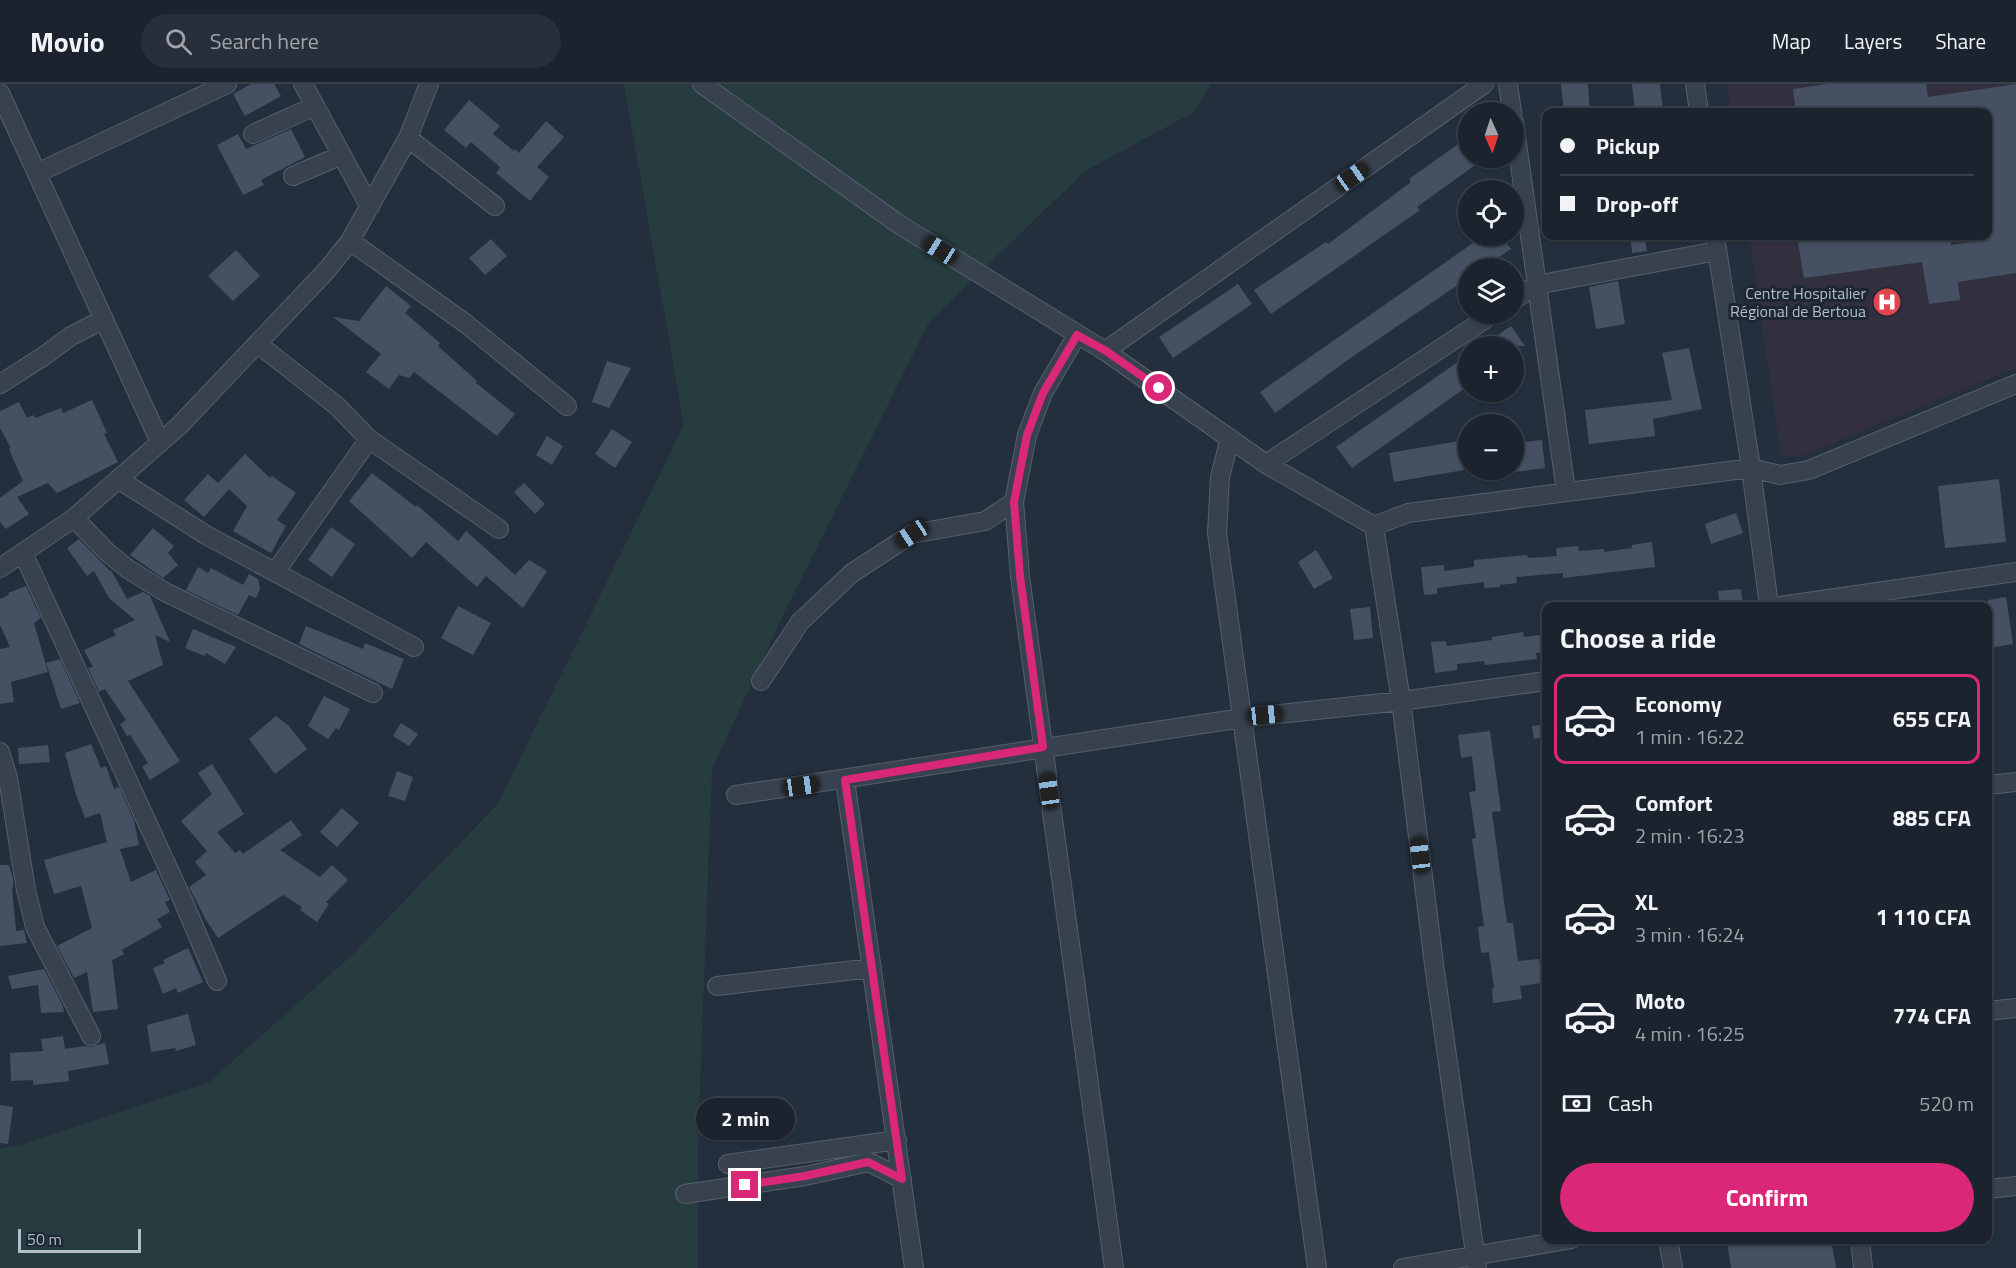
<!DOCTYPE html>
<meta charset="utf-8">
<style>
body{margin:0;font-family:"Titillium Web",sans-serif;background:#282f3a;color:#f1f3f6;height:100vh;display:flex;flex-direction:column;font-size:22px;white-space:nowrap}
*{box-sizing:border-box;margin:0}
p{font-size:20px;color:#a0a4aa}
.icon{flex:none;width:33px;height:33px;fill:none;stroke:currentColor;stroke-width:2;stroke-linecap:round;stroke-linejoin:round}
.map{position:relative;flex:1;overflow:hidden}
.side{position:absolute;left:1542px;top:518px;width:450px;height:642px;display:flex;flex-direction:column;background:#1b232e;border-radius:12px;box-shadow:0 2px 4px #0004,0 0 0 2px #39404a}
.side>*{flex:none}
.hud{position:absolute;left:1542px;top:24px;width:450px;height:132px;border-radius:12px;box-shadow:0 2px 4px #0004,0 0 0 2px #39404a;display:grid;align-content:center;height:132px;padding:0 18px;background:#1b232e}
.needle{width:39px;rotate:177deg}
.fabs{position:absolute;left:1458px;top:18px;display:grid;gap:12px}
.fabs a{display:grid;place-items:center;width:66px;height:66px;border-radius:50%;background:#1b232e;box-shadow:0 2px 4px #0004,0 0 0 2px #39404a;font-size:30px}
.scale{position:absolute;left:18px;bottom:15px;width:123px;box-sizing:border-box;padding-left:6px;border:3px solid #b4bcc9;border-top:0;font-size:16px;line-height:21px;white-space:nowrap;color:#b4bcc9;-webkit-text-stroke:4px #1d2633;paint-order:stroke}
.end{position:absolute;width:27px;height:27px;margin:-14px;border:8px solid #db2777;background:#fff;box-shadow:0 0 0 3px #fff}
.from{border-radius:50%}
.bubble{position:absolute;height:42px;border-radius:21px;background:#1b232e;box-shadow:0 2px 4px #0004,0 0 0 2px #39404a;font-size:20px;font-weight:700;line-height:42px;text-align:center}
.car{position:absolute;width:18px;height:36px;margin:-18px -9px;border-radius:8px;box-shadow:0 0 4px 2px #0007;background:linear-gradient(#222 24%,#8ab4d8 0 40%,#222 0 76%,#8ab4d8 0 86%,#222 0)}
.hud b{display:flex;align-items:center;gap:21px;height:57px;font-size:22px}
.hud b+b{border-top:2px solid #39404a}
.hud i{width:15px;height:15px;background:#f1f3f6}
ul{padding:0;list-style:none}
li{display:flex;align-items:center;gap:18px;height:90px;margin:0 12px 9px;padding:0 6px;border:3px solid transparent;border-radius:12px}
li div{flex:1}
li b{display:block;font-size:22px}
li em{font-style:normal;font-weight:700}
li.selected{border-color:#db2777}
li>.icon{width:54px;height:54px;stroke-width:1.5}
h2{padding:0 18px;font-size:27px;line-height:72px}
.pay{display:flex;align-items:center;gap:15px;height:66px;padding:0 18px;font-size:22px}
.pay p{margin-inline-start:auto}
.action{display:flex;gap:12px;margin-top:auto;padding:12px 18px}
.action a{flex:1;height:69px;border-radius:36px;background:#db2777;color:#fff;font-size:24px;font-weight:700;line-height:69px;text-align:center}
header{display:flex;align-items:center;gap:36px;box-sizing:border-box;height:84px;padding:0 30px;background:#1b232e;border-bottom:2px solid #39404a}
header strong{font-size:28px}
nav{display:flex;gap:33px;margin-inline-start:auto;font-size:21px}
.search{width:420px;height:54px;background:#282f3a;display:flex;align-items:center;gap:15px;box-sizing:border-box;padding:0 21px;border-radius:33px;color:#a0a4aa;font-size:22px}
.map>svg:first-child{display:block}
.medical{fill:#32303f}
.green{fill:#263c3f}
.building{fill:#455162}
.lines{fill:none;stroke-linecap:round;stroke-linejoin:round}
.minor-casing{stroke:#565f6c;stroke-width:20}
.minor{stroke:#38414e;stroke-width:18}
.route{stroke:#db2777;stroke-width:8}
.labels{text-anchor:middle;dominant-baseline:central;stroke-width:6;stroke-linejoin:round;paint-order:stroke}
.poi-label{font-size:16px;fill:#b4bcc9;stroke:#1d2633;text-anchor:end}
</style>
<header>
<strong>Movio</strong>
<div class="search"><svg class="icon" aria-label="search" viewBox="0 0 24 24"><circle cx="10" cy="10" r="6"/><path d="M15 15l6 6"/></svg>Search here</div>
<nav><a>Map</a><a>Layers</a><a>Share</a></nav>
</header>
<div class="map">
<svg width="2016" height="1184" viewBox="0 0 2016 1184">
<rect width="100%" height="100%" fill="#242f3e"/>
<!-- medical -->
<path class="medical" d="M1726,0H2016V284L1799,373L1781,370L1749,152H1988V28H1731Z"/>
<!-- green -->
<path class="green" d="M624,0H1211L1194,28L1085,87L929,238L784,529L712,685L698,1056V1184H0V1065L23,1060L208,999L351,872L497,721L684,341Z"/>
<!-- building -->
<path class="building" d="M251,0H274L281,12L245,32L233,10Z
M1561,0H1588L1590,28H1564Z
M1632,0H1660L1663,27L1635,28Z
M1828,0H1926L1928,13L2016,0V189L1958,198L1960,216L1929,220L1922,178L1804,194L1797,152H1950L1951,161L1988,156V28H1796L1793,5Z
M469,16L500,42L493,50L514,67L515,65L519,69L546,37L564,53L537,83L549,93L530,117L496,89L500,83L471,58L466,64L444,46Z
M291,45L305,73L261,96L264,101L243,111L217,61L238,50L246,65Z
M1468,53V74H1485L1417,123L1420,126L1271,230L1254,206L1326,158L1328,160L1411,98L1409,95Z
M1483,152H1500L1511,165L1482,184H1468V194L1352,273L1275,329L1260,308Z
M1645,154L1647,167L1632,169L1631,156Z
M491,155L507,172L485,191L469,174Z
M236,166L260,192L233,217L208,192Z
M1618,197L1625,240L1596,245L1589,203Z
M1238,200L1252,220L1173,274L1159,253Z
M386,202L411,222L405,229L440,259L438,262L477,297L476,299L515,330L497,352L414,288L409,294L399,291L389,305L366,288L381,270L333,233L359,237Z
M1511,242L1525,262H1481Z
M1689,264L1702,325L1653,335L1655,352L1589,360L1585,326L1672,316L1662,269Z
M1468,271V302L1352,384L1336,363Z
M607,277L631,284L609,324L592,318Z
M92,316L107,349L104,350L118,378L57,409L48,399L17,413L29,430L6,445L0,438V414L23,397L14,377L9,365L11,364L0,344V327L19,318L27,334L34,331L35,334L61,324L63,329Z
M612,345L632,358L615,384L595,370Z
M547,352L563,362L552,381L536,371Z
M1542,356L1545,384L1514,388V359Z
M1459,357L1464,386L1394,398L1389,369Z
M245,370L270,394L272,392L296,409L277,436L286,442L271,469L233,447L247,422L229,405L204,433L184,416L208,390L218,399Z
M372,389L416,423L417,421L458,457L466,447L515,491L529,476L547,487L523,524L486,492L477,503L426,458L412,474L389,453L349,417Z
M1999,395L2006,458L1945,464L1938,402Z
M524,399L545,420L535,430L514,408Z
M1736,429L1743,449L1711,460L1705,440Z
M331,443L355,460L332,493L308,476Z
M153,444L174,462L168,469L178,481L163,494L130,471Z
M79,455L110,487L111,486L127,515L143,508L150,512L170,558L155,551L163,581L128,597L180,677L150,696L142,683L148,679L130,651L127,652L120,640L126,636L105,605L99,608L88,584L93,583L84,566L116,551L113,546L135,536L109,514L94,487L87,492L67,464Z
M1652,458L1655,483L1563,494V489L1516,493L1517,499L1500,501V503L1484,504V498L1437,504V510L1424,511L1421,483L1444,481V487L1474,483V476L1527,471L1528,474L1557,472L1556,464L1578,462L1579,467L1604,465V468L1632,464V461Z
M1316,466L1333,494L1314,505L1298,478Z
M198,483L208,489L211,484L243,501L249,490L258,495L260,505L256,514L249,511L238,531L186,506Z
M26,502L41,534L34,539L48,588L11,598L14,618L0,620V565L10,563L0,541V515L9,511L8,509Z
M1741,505L1743,522H1720L1718,507Z
M2006,513L2013,560L1988,564V516Z
M458,522L491,539L473,571L441,554Z
M1370,523L1373,554L1354,556L1350,525Z
M306,542L363,565L365,559L404,575L392,605L299,560Z
M193,545L236,563L225,580L206,569L205,572L185,564Z
M1523,548L1524,553L1546,550V568L1536,569L1537,575L1485,581L1484,577L1457,580V586L1435,589L1431,558L1446,557L1447,562L1492,556V553Z
M60,575L80,619L61,625L46,579Z
M324,612L350,625L339,646L336,644L328,655L308,642Z
M276,632L288,641L307,665L275,690L249,655Z
M401,639L418,650L409,662L393,652Z
M1546,640V653L1534,655L1532,642Z
M1490,647L1501,727L1492,728L1507,839H1513L1518,877L1539,875L1542,899L1520,902L1522,915L1493,919L1492,905L1494,904L1489,868L1481,869L1478,843L1484,842L1472,755L1476,754L1469,708L1476,707L1472,672L1461,674L1458,651Z
M91,660L101,684L106,682L114,705L119,703L134,736L139,761L120,765L131,798L156,786L170,816L165,818L170,828L157,835L162,843L122,866L124,870L112,876L118,925L93,928L87,888L74,894L57,862L92,844L81,802L54,810L44,776L107,758L100,729L85,734L76,711L65,669Z
M48,661L50,678L19,680L18,664Z
M212,680L244,730L217,748L235,769L240,766L243,770L291,736L302,751L280,766L320,793L332,781L348,796L326,818L329,820L317,838L300,826L302,823L283,811L218,854L206,836L189,803L206,791L195,778L207,767L181,737L212,710L198,689Z
M397,687L413,693L405,717L388,712Z
M342,724L359,739L337,763L320,748Z
M0,781H9L13,794V804H12L16,847L24,846L27,859L0,862Z
M188,864L203,898L178,909L176,904L163,910L153,884L165,879L163,876Z
M44,885L63,922L64,928L41,929L38,901L12,905L8,892Z
M188,930L196,961L176,967L175,964L151,968L147,941Z
M63,952L65,965L85,962L91,963L105,959L109,980L68,987L69,997L33,1001V996L11,997L10,969L43,967L41,955Z
M0,1021L13,1023L8,1060L0,1059Z
M1746,1155H1831L1836,1184H1731L1727,1158Z"/>
<g class="lines">
<!-- minor casing -->
<g class="minor-casing">
<path id="minor" d="M303,0L370,123
M702,0L900,141L1105,267L1266,380L1374,442L1408,429L1751,384L1780,391L1809,386L2016,300
M1508,0L1512,28
M1695,0L1699,28
M0,9L160,358
M1514,38L1566,407
M253,50L315,22
M408,54L495,122
M37,89L227,0
M293,92L342,71
M1715,152L1751,384L1769,522
M350,157L465,239L567,322
M1514,216L1536,201L1717,167
M1077,251L1043,309L1027,351L1014,418L1020,492L1114,1184
M258,260L337,322L369,355L499,445
M1105,267L1484,0
M0,300L44,272L71,252L104,235
M1230,354L1220,393L1217,449L1317,1184
M1266,380L1493,230
M118,395L206,451L414,563
M74,434L107,468L128,485L165,508L373,609
M1374,442L1401,617L1434,880L1477,1184
M23,469L181,812L217,897
M0,484L74,434L179,342L327,186L350,157L408,54L429,0
M276,487L369,355
M1780,522L2016,488
M761,597L800,538L852,489L912,450L985,437L1014,418
M0,668L8,694L26,806L35,843L91,952
M845,696L914,1184
M1988,701L2016,698
M736,711L1242,634L1401,617L1546,597
M717,902L872,884
M1988,927L2016,924
M728,1080L897,1056
M1988,1105L2016,1102
M685,1110L805,1092L869,1078L902,1095
M1668,1155L1673,1184
M1860,1155L1863,1184
M1403,1184L1572,1155"/>
</g>
<!-- minor -->
<use href="#minor" class="minor"/>
</g>
<g class="lines">
<!-- route -->
<path class="route" d="M745,1101L805,1092L868,1078L902,1095L845,696L1043,663L1020,492L1014,418L1027,351L1043,309L1077,251L1106,267L1159,304"/>
</g>
<!-- icons -->
<defs>
<g id="hospital-disc" transform="scale(1.5)"><circle r="9.5" fill="#e0444e" stroke="#1d2633"/><path d="M-5-5h3v3.5h4V-5h3V5h-3V1.5h-4V5h-3Z" fill="#fff"/></g>
</defs>
<g fill-rule="evenodd">
<use href="#hospital-disc" x="1887" y="218"/>
</g>
<g class="labels">
<!-- poi labels -->
<g class="poi-label">
<text x="1866" y="209">Centre Hospitalier<tspan x="1866" dy="18">Régional de Bertoua</tspan></text>
</g>
</g>
</svg>
<div class="fabs">
<a><svg class="needle" viewBox="-14 -14 28 28"><path d="M0-13l5 13h-10z" fill="#e53935"/><path d="M0 13l5-13h-10z" fill="#a0a4aa"/></svg></a>
<a><svg class="icon" aria-label="locate" viewBox="0 0 24 24"><circle cx="12" cy="12" r="6"/><path d="M12 2v4M12 18v4M2 12h4M18 12h4"/></svg></a>
<a><svg class="icon" aria-label="layers" viewBox="0 0 24 24"><path d="M12 4l9 5-9 5-9-5zM3 14l9 5 9-5"/></svg></a>
<a>+</a>
<a>−</a>
</div>
<div class="scale">50 m</div>
<i class="end from" style="left:1159px;top:304px"></i>
<i class="end" style="left:745px;top:1101px"></i>
<div class="bubble" style="left:696px;top:1014px;width:99px">2 min</div>
<i class="car" style="left:1352px;top:93px;rotate:55deg"></i>
<i class="car" style="left:940px;top:166px;rotate:302deg"></i>
<i class="car" style="left:912px;top:450px;rotate:237deg"></i>
<i class="car" style="left:1265px;top:631px;rotate:84deg"></i>
<i class="car" style="left:801px;top:702px;rotate:82deg"></i>
<i class="car" style="left:1049px;top:707px;rotate:352deg"></i>
<i class="car" style="left:1420px;top:771px;rotate:353deg"></i>
<div class="hud">
<b><i class="from"></i>Pickup</b>
<b><i></i>Drop-off</b>
</div>
<section class="side">
<h2>Choose a ride</h2>
<ul>
<li class="selected"><svg class="icon" aria-label="car" viewBox="0 0 24 24"><path d="M5 17H2v-5l4-1 3-4h7l3 4 3 1v5h-3M9 17h6M6 11h13"/><circle cx="7" cy="17" r="2"/><circle cx="17" cy="17" r="2"/></svg><div><b>Economy</b><p>1 min · 16:22</p></div><em>655 CFA</em></li>
<li><svg class="icon" aria-label="car" viewBox="0 0 24 24"><path d="M5 17H2v-5l4-1 3-4h7l3 4 3 1v5h-3M9 17h6M6 11h13"/><circle cx="7" cy="17" r="2"/><circle cx="17" cy="17" r="2"/></svg><div><b>Comfort</b><p>2 min · 16:23</p></div><em>885 CFA</em></li>
<li><svg class="icon" aria-label="car" viewBox="0 0 24 24"><path d="M5 17H2v-5l4-1 3-4h7l3 4 3 1v5h-3M9 17h6M6 11h13"/><circle cx="7" cy="17" r="2"/><circle cx="17" cy="17" r="2"/></svg><div><b>XL</b><p>3 min · 16:24</p></div><em>1 110 CFA</em></li>
<li><svg class="icon" aria-label="car" viewBox="0 0 24 24"><path d="M5 17H2v-5l4-1 3-4h7l3 4 3 1v5h-3M9 17h6M6 11h13"/><circle cx="7" cy="17" r="2"/><circle cx="17" cy="17" r="2"/></svg><div><b>Moto</b><p>4 min · 16:25</p></div><em>774 CFA</em></li>
</ul>
<div class="pay"><svg class="icon" aria-label="cash" viewBox="0 0 24 24"><path d="M3 7h18v10H3z"/><circle cx="12" cy="12" r="2"/></svg>Cash<p>520 m</p></div>
<div class="action"><a>Confirm</a></div>
</section>
</div>
